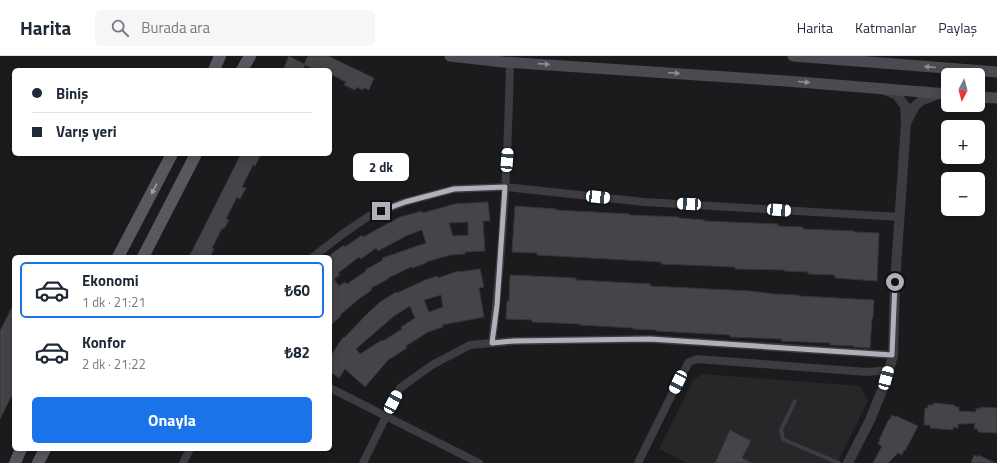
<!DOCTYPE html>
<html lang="tr">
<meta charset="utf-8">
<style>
body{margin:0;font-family:"Titillium Web",sans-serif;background:#f6f6f7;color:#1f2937;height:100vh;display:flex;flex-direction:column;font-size:15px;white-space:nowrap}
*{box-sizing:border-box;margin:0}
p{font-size:13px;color:#747a83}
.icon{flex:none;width:22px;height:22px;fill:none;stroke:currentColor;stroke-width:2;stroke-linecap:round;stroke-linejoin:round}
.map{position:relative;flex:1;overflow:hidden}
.sheet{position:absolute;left:12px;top:199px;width:320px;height:196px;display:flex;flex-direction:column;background:#fff;border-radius:6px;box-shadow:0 2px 10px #0003}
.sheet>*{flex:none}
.banner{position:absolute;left:12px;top:12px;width:320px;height:88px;border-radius:6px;box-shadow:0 2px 10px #0003;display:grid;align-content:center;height:88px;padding:0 20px;background:#fff}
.needle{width:26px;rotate:186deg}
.controls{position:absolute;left:941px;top:12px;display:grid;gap:8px}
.controls a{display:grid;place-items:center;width:44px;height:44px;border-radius:6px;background:#fff;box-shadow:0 2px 10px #0003;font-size:20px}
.end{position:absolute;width:18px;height:18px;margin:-9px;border:5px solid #aeb0ba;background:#111;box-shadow:0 0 0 2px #111}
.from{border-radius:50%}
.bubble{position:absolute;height:28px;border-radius:6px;background:#fff;box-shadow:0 2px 10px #0003;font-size:13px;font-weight:700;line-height:28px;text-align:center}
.car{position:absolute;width:12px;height:24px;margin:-12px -6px;border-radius:5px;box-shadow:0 0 3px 1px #0007;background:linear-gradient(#fff 24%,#345 0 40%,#fff 0 76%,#345 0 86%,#fff 0)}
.banner b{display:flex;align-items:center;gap:14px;height:38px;font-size:15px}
.banner b+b{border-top:1px solid #e0e1e3}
.banner i{width:10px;height:10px;background:#1f2937}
ul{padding:7px 0 0;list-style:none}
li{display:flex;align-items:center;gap:12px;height:56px;margin:0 8px 6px;padding:0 12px;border:2px solid transparent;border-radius:6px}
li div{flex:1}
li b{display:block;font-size:15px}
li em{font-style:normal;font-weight:700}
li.on{border-color:#1a73e8}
li>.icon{width:36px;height:36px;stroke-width:1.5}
.primary-button{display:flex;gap:8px;margin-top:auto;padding:8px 20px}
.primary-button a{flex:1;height:46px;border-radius:6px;background:#1a73e8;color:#fff;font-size:16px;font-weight:700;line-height:46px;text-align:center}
header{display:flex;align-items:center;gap:24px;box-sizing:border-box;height:56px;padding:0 20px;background:#fff;border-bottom:1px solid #e0e1e3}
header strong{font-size:19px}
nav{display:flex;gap:22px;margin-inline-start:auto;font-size:14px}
.search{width:280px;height:36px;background:#f6f6f7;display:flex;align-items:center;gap:10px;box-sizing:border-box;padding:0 14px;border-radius:6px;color:#747a83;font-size:15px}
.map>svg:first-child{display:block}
.built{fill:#272629}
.building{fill:#454549;stroke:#353438;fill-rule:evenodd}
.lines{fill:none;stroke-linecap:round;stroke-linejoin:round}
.service{stroke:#3c3c41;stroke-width:4}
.minor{stroke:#3c3c41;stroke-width:8}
.tertiary{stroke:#3c3c41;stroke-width:10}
.secondary{stroke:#4a4a51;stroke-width:11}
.primary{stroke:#585860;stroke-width:12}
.oneway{fill:#8b8c95}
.oneway2{fill:#9d9ea8}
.route{stroke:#aeb0ba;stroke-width:5}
</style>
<header>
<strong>Harita</strong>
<div class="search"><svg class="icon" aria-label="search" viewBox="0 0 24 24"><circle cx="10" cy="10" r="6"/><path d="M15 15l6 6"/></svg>Burada ara</div>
<nav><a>Harita</a><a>Katmanlar</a><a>Paylaş</a></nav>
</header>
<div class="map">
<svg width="997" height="407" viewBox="0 0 997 407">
<rect width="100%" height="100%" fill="#1b1a1c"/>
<!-- built -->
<path class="built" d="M703,318L860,330L868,345L837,407H687L659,393L693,324Z"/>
<!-- building -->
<path class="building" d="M289,0L304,8L308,0H328L374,22L369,34L364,32L362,34L357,31L355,34L344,29L346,26L330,18V14H315L305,9L303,14H283Z
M241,98H257L260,100L255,110L253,109L242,131L246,132L240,143L237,141L226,163L229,164L224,173L222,172L212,192L214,193L210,201H189Z
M488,146L490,165H483L485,195L465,196V198L450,199L426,206V207L412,212L411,211L388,222V223L371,232L372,234L360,242L340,259L341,260L330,270V199L344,189L345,191L362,179L363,181L400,161L422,155L423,157L454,148ZM468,166V179L453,180L449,167ZM422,174L426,187L382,202L383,204L365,214L366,215L347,228L345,226L339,230L334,223L340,219L338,217L359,201L361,203L376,192L378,195L408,179Z
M515,150L556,153V154L630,158V159L679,161V162L705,164L704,165L778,168V170L803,171V173L854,175V176L879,177L877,225L835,222V219L808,218V216L784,215V214L735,213V211L661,208V206L537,199V197L512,196Z
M480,213L484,231L479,232L484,261L442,269L443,271L428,276L406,290L407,292L388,304L365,331L345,313L339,322L330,316V301L343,281L344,282L367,258L380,246L396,236L397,237L425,224L437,220L438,222L458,215V216ZM441,239L443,251L429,256L424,244ZM410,250L415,262L401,271L402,273L383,285L382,284L360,298L356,293L394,260Z
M510,219L576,222V224L651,228L650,230L750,235L774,238L799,239V240L874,244L873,262H872L870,292L854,291V290L830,289V287L781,285L782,283L730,281V279L656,275V274L633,273V272L580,269V268L532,266V264L506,263L507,245H509Z
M14,247V335L0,363V275Z
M933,347L955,349V351H959V355L976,356V352L980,353L981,351L997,352V377L978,376V373H974L975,367L966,368H958V372L953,371V374L930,372V369H924L925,352H928V349H933Z
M892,359L896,361V360L918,370L905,395L904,394L902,399L898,397L888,407H873L882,390L878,388L880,384H879L889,363H890Z
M730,374L751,385L742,402L752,407H715Z
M974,399L978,401V399L996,407H971Z"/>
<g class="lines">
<!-- service -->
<path class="service" d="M795,345L781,374L783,383L789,386L839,407"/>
<!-- minor -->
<path class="minor" d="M313,201L344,177L369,160L405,146L454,133L505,131L644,146L900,161
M492,287C503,194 508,100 510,6
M330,332L479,407
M183,407L190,393
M363,407L400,332L432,309L470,289L514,285L650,283L893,299
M638,407L678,326L689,306L697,303L867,316L889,314"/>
<!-- tertiary -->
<path class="tertiary" d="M885,34L897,39L905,50L906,67L915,50L922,44L939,38
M848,407L870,364L887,322L893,299L895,226L906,67"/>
<!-- secondary -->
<path class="secondary" d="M450,0L503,6L786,25L948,38
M793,0L997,16
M978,41L997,42"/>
<!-- primary -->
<path class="primary" d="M214,14L220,0
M242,14L250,0
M118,201L172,98
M143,201L196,98
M15,407L21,393
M38,407L45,393"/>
</g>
<!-- one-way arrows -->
<defs><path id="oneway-solid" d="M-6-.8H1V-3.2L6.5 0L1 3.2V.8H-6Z"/></defs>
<g class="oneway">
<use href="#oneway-solid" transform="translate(544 8) rotate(4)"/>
<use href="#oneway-solid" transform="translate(930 11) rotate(-175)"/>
<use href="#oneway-solid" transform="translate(674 17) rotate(4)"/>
<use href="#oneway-solid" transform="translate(804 26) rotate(5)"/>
</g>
<use class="oneway2" href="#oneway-solid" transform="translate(154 133) rotate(118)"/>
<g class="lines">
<!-- route -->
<path class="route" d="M381,155L405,146L454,133L505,131L497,249L492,287L514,285L650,283L892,299L895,226"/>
</g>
</svg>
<div class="controls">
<a><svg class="needle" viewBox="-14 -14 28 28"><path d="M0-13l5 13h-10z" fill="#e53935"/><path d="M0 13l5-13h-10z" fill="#747a83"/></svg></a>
<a>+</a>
<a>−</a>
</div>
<i class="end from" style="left:895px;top:226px"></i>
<i class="end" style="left:381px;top:155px"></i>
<div class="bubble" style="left:353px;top:97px;width:56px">2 dk</div>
<i class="car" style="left:507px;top:104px;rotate:4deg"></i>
<i class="car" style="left:598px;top:141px;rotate:96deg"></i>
<i class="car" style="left:689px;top:148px;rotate:273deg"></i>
<i class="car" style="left:779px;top:154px;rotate:94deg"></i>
<i class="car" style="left:886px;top:322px;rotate:15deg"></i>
<i class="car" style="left:678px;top:326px;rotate:206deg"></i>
<i class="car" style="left:393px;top:346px;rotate:28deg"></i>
<div class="banner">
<b><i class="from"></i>Biniş</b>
<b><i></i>Varış yeri</b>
</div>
<section class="sheet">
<ul>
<li class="on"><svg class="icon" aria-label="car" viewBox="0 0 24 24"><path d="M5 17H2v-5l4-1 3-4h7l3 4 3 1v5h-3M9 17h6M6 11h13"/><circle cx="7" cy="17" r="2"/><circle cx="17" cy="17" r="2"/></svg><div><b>Ekonomi</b><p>1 dk · 21:21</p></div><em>₺60</em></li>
<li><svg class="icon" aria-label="car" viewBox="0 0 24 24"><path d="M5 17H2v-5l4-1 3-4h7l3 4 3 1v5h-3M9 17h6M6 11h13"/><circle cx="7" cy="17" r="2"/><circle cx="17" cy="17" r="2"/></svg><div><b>Konfor</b><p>2 dk · 21:22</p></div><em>₺82</em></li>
</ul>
<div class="primary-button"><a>Onayla</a></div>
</section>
</div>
